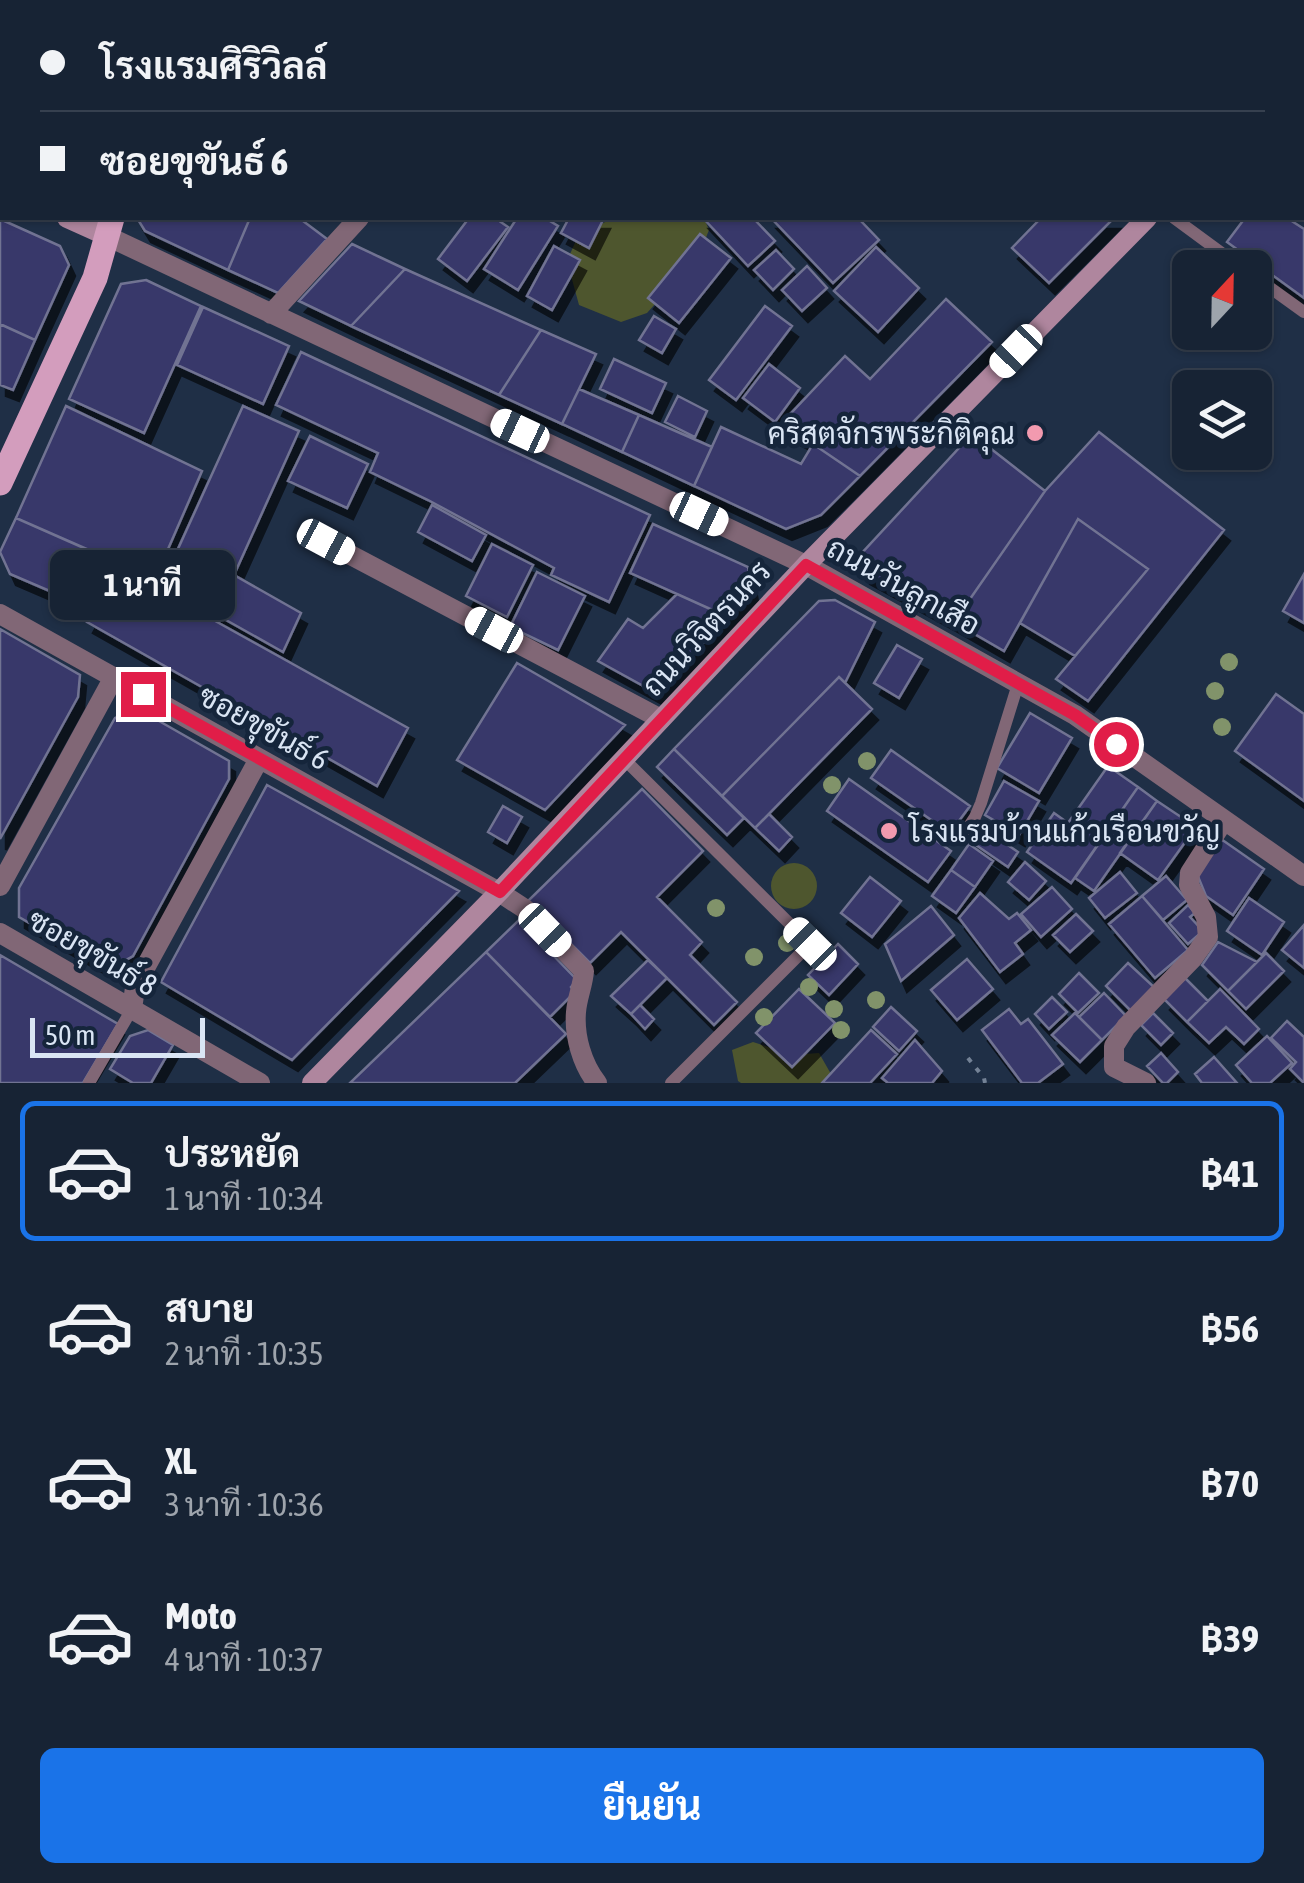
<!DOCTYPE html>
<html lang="th">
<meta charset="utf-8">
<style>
body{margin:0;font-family:"Asap Condensed",Sarabun,sans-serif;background:#242f40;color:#f1f3f6;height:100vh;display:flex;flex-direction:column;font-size:38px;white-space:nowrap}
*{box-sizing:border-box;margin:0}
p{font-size:32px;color:#9ea4ac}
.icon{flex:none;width:55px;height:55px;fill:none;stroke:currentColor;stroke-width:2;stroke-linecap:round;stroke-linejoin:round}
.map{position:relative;height:1083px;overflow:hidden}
.sheet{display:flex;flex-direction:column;background:#172334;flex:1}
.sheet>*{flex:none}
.banner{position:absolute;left:0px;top:0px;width:1305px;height:220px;box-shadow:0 2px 8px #0004,0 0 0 2px #36404f;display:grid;align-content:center;height:220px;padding:0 40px;background:#172334}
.needle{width:65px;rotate:22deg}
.buttons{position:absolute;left:1172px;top:250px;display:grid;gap:20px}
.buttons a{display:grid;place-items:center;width:100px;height:100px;border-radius:15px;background:#172334;box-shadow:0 2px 8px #0004,0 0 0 2px #36404f;font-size:50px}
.scale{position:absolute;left:30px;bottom:25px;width:175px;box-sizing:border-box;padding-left:10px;border:5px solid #dae5f4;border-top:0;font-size:28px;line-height:35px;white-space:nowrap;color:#dae5f4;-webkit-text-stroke:8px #15253b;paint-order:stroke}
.end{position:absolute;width:45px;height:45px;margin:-22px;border:12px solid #e11d48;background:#fff;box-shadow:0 0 0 5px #fff}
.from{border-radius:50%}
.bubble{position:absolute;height:70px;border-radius:15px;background:#172334;box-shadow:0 2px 8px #0004,0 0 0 2px #36404f;font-size:32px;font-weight:700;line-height:70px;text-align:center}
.car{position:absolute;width:30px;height:60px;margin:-30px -15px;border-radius:12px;box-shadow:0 0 8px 2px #0007;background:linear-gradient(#fff 24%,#345 0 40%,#fff 0 76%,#345 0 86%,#fff 0)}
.banner b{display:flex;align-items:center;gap:35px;height:95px;font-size:38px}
.banner b+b{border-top:2px solid #36404f}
.banner i{width:25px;height:25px;background:#f1f3f6}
ul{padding:18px 0 0;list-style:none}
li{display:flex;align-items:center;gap:30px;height:140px;margin:0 20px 15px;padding:0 20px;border:5px solid transparent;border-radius:15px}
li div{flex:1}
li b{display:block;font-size:38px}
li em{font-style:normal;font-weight:700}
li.selected{border-color:#1a73e8}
li>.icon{width:90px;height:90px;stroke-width:1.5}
.primary-button{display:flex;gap:20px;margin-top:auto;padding:20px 40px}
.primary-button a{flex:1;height:115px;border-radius:15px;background:#1a73e8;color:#fff;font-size:40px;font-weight:700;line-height:115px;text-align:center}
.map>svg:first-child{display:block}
.green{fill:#4e562e}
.building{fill:#37376b;stroke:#717392;stroke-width:2.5;filter:url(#shadow)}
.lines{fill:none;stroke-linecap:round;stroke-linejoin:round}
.path{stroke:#748296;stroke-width:4;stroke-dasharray:5 8;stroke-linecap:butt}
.lane{stroke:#816776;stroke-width:12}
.street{stroke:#816776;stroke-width:20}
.secondary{stroke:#af869e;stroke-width:20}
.primary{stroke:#d39dbd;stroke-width:25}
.tree{fill:#81936a}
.route{stroke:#e11d48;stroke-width:12}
.poi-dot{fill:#f29aaf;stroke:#15253b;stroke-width:4}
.labels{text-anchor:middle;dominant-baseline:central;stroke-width:9;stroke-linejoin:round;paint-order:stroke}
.poi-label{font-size:30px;fill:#dae5f4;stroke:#15253b;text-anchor:end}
.street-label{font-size:30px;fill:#dae5f4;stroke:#15253b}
</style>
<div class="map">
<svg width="1304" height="1083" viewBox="0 0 1304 1083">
<defs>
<filter id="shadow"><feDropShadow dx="6" dy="11" stdDeviation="0" flood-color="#0009"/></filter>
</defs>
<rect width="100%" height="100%" fill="#1f2f46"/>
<!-- green -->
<path class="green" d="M613,218H704L709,230L699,255L647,313L621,322L579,305L567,261L578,236Z
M771 886a23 23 0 1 1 46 0a23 23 0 1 1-46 0Z
M753,1042L793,1055L819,1053L835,1081L834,1083H741L738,1081L732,1050Z"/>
<!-- building -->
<path class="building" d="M220,0H325L324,2H228Z
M0,32L2,33V151L0,150Z
M137,218H250L228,270L145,231Z
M250,218H299L327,239L278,293L228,270Z
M469,218H495L508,227L467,281L438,259Z
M517,218H545L558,226L518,290L484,269Z
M569,218H604L589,248L561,233Z
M703,218H753L775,241L748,266Z
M771,218H858L879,240L833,283Z
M1041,218H1114L1049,283L1012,248Z
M1245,218H1287L1304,229V298L1227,242Z
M0,219L60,246L69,265L35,340L0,324Z
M700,234L731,258L679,323L648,298Z
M352,244L405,269L351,326L299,301Z
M554,246L580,260L552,310L527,296Z
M876,247L919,288L878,332L834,291Z
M776,250L794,269L773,290L754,270Z
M807,266L827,288L802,311L782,290Z
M405,269L541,330L499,395L351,326Z
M146,280L201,306L144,433L69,399L121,284Z
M946,299L992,342L860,476L813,444L779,426L845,356L870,379Z
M765,306L792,326L736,400L709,380Z
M203,307L289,346L263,404L177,365Z
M654,316L676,329L662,353L639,340Z
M0,324L35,340L13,390L0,385Z
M541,330L596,354L562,424L499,395Z
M301,352L650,515L609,602L551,575L554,568L428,500L370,472L378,453L276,405Z
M614,359L666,383L652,413L600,389Z
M769,364L800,388L775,422L743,398Z
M579,389L639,415L622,452L562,424Z
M678,396L707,411L695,437L665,422Z
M66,406L202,471L155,579L16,518Z
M243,406L299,431L234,575L301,613L283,652L162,584Z
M639,415L712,447L694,486L622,452Z
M721,427L801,464L813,444L860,476L821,515L786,529L694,486Z
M1099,432L1224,530L1088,701L1056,679L1148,569L1078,519L1004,651L954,622L1045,491Z
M972,434L1045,491L954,622L864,573L861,554Z
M310,436L368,464L347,508L288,481Z
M432,505L486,535L472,561L418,532Z
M16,518L102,556L80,604L10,574L0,552Z
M1078,519L1148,569L1075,656L1020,623Z
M653,524L748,567L752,591L728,617L630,573Z
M492,544L533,565L507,617L466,596Z
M118,567L408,728L377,786L87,622Z
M537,572L585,596L558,650L510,627Z
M1304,574V623L1283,611Z
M677,594L728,617L656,693L598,661L628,619L643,628Z
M835,600L875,622L845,683L839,677L722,796L674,749L819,601Z
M0,629L80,675L78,697L0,839Z
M897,645L922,659L899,698L874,683Z
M517,663L625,725L545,810L457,760Z
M839,677L872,709L755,828L722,796Z
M1276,694L1304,714V801L1235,751Z
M138,709L229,761V779L133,956L110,969L19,917V888L115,718Z
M1030,713L1072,738L1039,793L997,768Z
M674,749L744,818L727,835L657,767Z
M891,750L970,806L950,833L871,778Z
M1108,766L1138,787L1071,883L1027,852L1054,813L1068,823Z
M849,779L951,851L928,882L827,811Z
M1004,781L1039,801L1019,835L985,815Z
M267,785L459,891L292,1060L161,982Z
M1138,787L1157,801L1094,891L1075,878Z
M642,789L703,851L657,897L702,942L690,955L737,1002L714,1025L621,932L590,963L528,901Z
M1157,801L1196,827L1158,880L1120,853Z
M503,806L522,817L507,843L488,832Z
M769,814L792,837L779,851L755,828Z
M980,826L1018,852L1008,867L970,841Z
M1221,839L1264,869L1233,915L1206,896L1197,874Z
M969,844L993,861L975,887L951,870Z
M1025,862L1046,881L1029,900L1008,882Z
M951,870L975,887L956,913L932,896Z
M1120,872L1137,893L1105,918L1089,898Z
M1166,876L1187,900L1163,920L1142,896Z
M870,877L901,901L872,937L841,913Z
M1052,887L1072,909L1041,937L1021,914Z
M980,893L1009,919L1017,913L1031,930L1015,943L1023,954L1000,972L959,918Z
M1142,896L1188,950L1155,978L1109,924Z
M1249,898L1284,922L1262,955L1227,931Z
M1188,905L1195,913L1190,917L1203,931L1188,944L1169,923Z
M931,906L954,935L901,981L885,944Z
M1076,914L1093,931L1070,952L1053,935Z
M519,920L577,980L571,987L575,992L550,1017L486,952Z
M1304,925V968L1282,950Z
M1218,942L1257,962L1228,991L1202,965Z
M838,944L858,964L829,995L808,975Z
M486,952L566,1034L515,1083H350Z
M1266,953L1284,971L1246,1009L1228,991Z
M0,955L118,1024L83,1083H0Z
M967,959L993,989L957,1020L931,990Z
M648,960L667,978L631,1014L611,996Z
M1128,963L1155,988L1132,1012L1106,986Z
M1079,973L1099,993L1078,1013L1059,994Z
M1185,978L1208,1001L1187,1022L1164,999Z
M799,989L835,1023L792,1067L756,1033Z
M1220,989L1259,1029L1244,1044L1226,1027L1209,1043L1187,1022Z
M1104,993L1126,1016L1102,1040L1079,1017Z
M1052,997L1067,1012L1049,1029L1035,1014Z
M640,1005L654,1019L645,1029L631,1014Z
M891,1007L917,1031L899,1051L873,1027Z
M1009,1009L1021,1024L1028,1019L1063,1064L1038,1083H1022L982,1030Z
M1075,1013L1102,1040L1080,1062L1052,1035Z
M1153,1013L1173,1033L1161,1045L1141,1025Z
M1287,1021L1304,1037V1083L1290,1069L1296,1062L1271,1038Z
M148,1030L173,1045L151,1083H133L110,1069L130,1036Z
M871,1030L897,1054L870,1083H822Z
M1267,1036L1292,1063L1270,1083H1252L1236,1065Z
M915,1040L942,1071L932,1083H888L882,1078Z
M1161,1053L1178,1072L1167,1083H1163L1147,1066Z
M1214,1057L1237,1083H1202L1195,1074Z"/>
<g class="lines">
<!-- path -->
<path class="path" d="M968,1058L984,1078L985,1083"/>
<!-- lane -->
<path class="lane" d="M415,2L417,0
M1040,2L1042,0
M1174,218L1242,268
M1255,277L1304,312
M624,759L810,944L671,1083
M960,840L975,817L981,803L1018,684
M89,1083L132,1009"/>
<!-- street -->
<path class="street" d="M541,2L543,0
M818,2L820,0
M107,236L806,565L1075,715L1304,876
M271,314L359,218
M326,542L661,719
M0,614L499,892L525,909L584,971C583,985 577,998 576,1012C574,1036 582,1064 597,1083
M0,886L114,677
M0,933L260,1083
M132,1009L135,988L145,968L259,759
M1146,1083L1114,1067V1046L1126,1027L1193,958L1208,937L1206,917L1189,885L1190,873L1224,820"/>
<!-- secondary -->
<path class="secondary" d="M1302,40L1304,38
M0,187L2,188
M67,218L107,236
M312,1083L499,892L806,565L1147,218"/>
<!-- primary -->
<path class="primary" d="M173,2L174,0
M0,483L95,278L112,218"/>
</g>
<!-- trees -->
<g class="tree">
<circle cx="1229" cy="662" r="9"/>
<circle cx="1215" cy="691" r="9"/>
<circle cx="1222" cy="727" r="9"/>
<circle cx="867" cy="761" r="9"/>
<circle cx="832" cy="785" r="9"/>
<circle cx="716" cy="908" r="9"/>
<circle cx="787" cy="943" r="9"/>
<circle cx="754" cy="957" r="9"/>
<circle cx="809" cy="987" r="9"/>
<circle cx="876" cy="1000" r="9"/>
<circle cx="834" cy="1009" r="9"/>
<circle cx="764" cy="1017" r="9"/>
<circle cx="841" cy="1030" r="9"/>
</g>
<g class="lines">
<!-- route -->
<path class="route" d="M143,694L500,892L806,565L1075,715L1116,744"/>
</g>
<!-- markers -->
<g class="poi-dot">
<circle cx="1035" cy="433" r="10"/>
<circle cx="889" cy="831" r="10"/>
</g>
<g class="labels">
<!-- poi labels -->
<g class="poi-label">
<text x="1015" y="433">คริสตจักรพระกิติคุณ</text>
<text x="909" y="831" text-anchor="start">โรงแรมบ้านแก้วเรือนขวัญ</text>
</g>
<!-- street labels -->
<g class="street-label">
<text transform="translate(904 586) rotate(29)">ถนนวันลูกเสือ</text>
<text transform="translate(706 628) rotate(-47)">ถนนวิจิตรนคร</text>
<text transform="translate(264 727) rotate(29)">ซอยขุขันธ์ 6</text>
<text transform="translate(93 952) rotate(30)">ซอยขุขันธ์ 8</text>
</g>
</g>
</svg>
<div class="buttons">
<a><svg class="needle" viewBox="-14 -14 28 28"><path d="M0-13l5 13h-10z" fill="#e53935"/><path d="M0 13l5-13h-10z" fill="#9ea4ac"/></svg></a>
<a><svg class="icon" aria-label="layers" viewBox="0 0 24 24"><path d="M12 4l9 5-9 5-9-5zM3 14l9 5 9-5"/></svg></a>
</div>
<div class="scale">50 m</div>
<i class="end from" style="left:1116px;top:744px"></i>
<i class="end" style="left:143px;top:694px"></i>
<div class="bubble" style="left:50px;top:550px;width:185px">1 นาที</div>
<i class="car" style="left:1016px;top:351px;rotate:224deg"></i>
<i class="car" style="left:520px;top:431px;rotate:295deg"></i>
<i class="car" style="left:699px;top:514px;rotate:115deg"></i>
<i class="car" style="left:326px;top:542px;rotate:118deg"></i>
<i class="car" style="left:494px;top:630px;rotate:298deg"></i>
<i class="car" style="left:545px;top:930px;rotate:136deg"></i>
<i class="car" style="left:810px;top:944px;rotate:315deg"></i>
<div class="banner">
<b><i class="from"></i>โรงแรมศิริวิลล์</b>
<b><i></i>ซอยขุขันธ์ 6</b>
</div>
</div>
<section class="sheet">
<ul>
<li class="selected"><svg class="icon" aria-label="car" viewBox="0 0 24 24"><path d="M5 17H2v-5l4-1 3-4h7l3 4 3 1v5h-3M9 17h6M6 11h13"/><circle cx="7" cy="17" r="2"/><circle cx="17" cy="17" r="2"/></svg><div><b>ประหยัด</b><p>1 นาที · 10:34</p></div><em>฿41</em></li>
<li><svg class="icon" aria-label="car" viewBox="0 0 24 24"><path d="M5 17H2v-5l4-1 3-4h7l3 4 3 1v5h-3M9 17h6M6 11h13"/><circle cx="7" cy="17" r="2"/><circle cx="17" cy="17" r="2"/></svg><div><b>สบาย</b><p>2 นาที · 10:35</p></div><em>฿56</em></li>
<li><svg class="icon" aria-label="car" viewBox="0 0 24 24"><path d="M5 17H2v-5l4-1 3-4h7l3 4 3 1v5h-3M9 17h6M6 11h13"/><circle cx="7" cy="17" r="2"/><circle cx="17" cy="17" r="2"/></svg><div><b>XL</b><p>3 นาที · 10:36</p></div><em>฿70</em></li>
<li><svg class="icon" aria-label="car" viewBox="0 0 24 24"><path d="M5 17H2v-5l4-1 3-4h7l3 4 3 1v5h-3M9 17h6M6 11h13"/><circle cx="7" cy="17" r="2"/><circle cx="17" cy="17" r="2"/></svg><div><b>Moto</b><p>4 นาที · 10:37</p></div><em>฿39</em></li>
</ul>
<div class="primary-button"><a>ยืนยัน</a></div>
</section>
